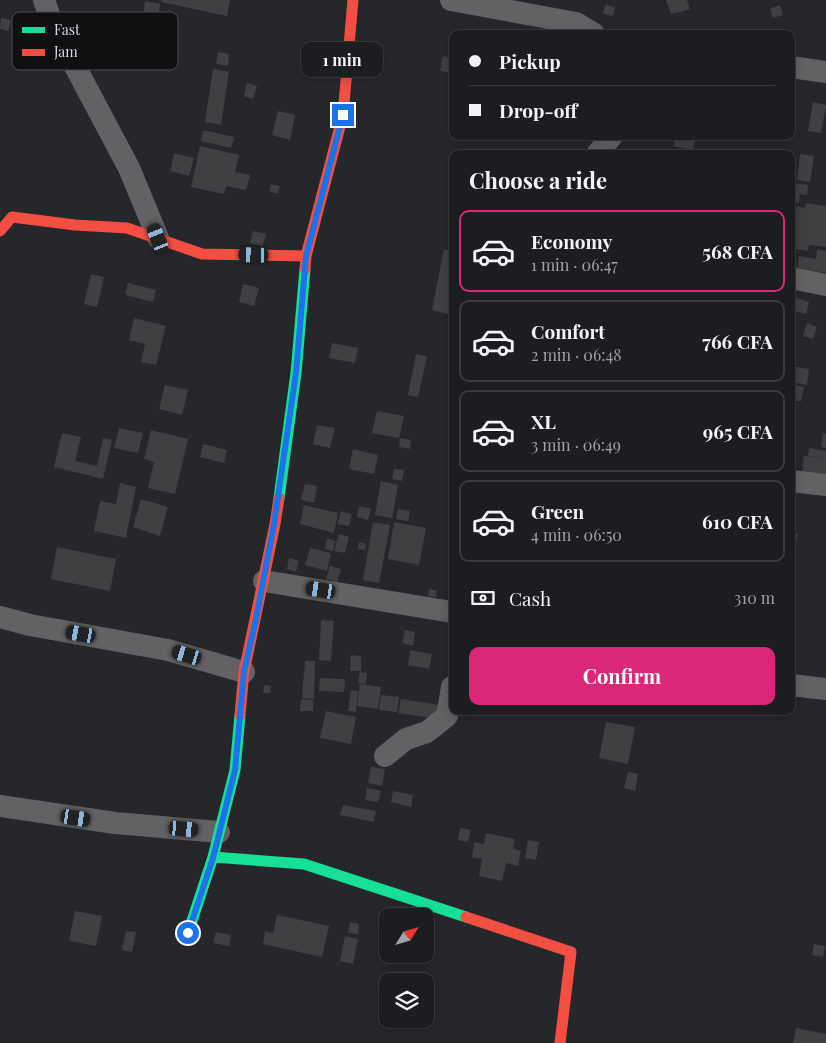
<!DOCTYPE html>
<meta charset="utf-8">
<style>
body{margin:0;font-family:"Playfair Display",serif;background:#292a2d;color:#f1f3f6;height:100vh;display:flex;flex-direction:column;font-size:19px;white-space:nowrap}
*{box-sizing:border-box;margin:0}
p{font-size:16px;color:#a0a2a5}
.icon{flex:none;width:28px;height:28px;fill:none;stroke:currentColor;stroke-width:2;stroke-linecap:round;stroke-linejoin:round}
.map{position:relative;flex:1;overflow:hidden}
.sheet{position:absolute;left:449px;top:150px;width:346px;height:565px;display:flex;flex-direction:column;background:#1c1d20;border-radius:10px;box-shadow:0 2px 12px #0003,0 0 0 1px #3a3b3e}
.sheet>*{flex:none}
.banner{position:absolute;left:449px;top:30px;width:346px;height:110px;border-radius:10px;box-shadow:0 2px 12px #0003,0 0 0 1px #3a3b3e;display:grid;align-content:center;height:110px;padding:0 20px;background:#1c1d20}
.needle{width:32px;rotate:53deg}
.controls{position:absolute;left:379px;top:908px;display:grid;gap:10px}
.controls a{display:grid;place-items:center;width:55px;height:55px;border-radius:10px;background:#1c1d20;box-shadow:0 2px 12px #0003,0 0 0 1px #3a3b3e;font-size:25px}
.end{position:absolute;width:22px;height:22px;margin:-11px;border:6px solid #1a73e8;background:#fff;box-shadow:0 0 0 2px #fff}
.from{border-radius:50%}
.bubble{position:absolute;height:35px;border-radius:10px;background:#1c1d20;box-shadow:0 2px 12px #0003,0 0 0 1px #3a3b3e;font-size:16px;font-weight:700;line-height:35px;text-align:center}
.car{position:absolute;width:15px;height:30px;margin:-15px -8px;border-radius:6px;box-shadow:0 0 4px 1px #0007;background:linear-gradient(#222 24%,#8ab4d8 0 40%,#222 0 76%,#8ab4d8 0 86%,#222 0)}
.banner b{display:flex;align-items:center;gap:18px;height:48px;font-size:19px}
.banner b+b{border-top:1px solid #3a3b3e}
.banner i{width:12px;height:12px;background:#f1f3f6}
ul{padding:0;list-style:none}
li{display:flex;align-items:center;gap:15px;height:82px;margin:0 10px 8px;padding:0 10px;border:2px solid #3a3b3e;border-radius:10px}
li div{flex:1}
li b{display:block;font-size:19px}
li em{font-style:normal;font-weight:700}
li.active{border-color:#db2777}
li>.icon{width:45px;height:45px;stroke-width:1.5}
h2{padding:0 20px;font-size:22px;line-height:60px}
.pay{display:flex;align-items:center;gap:12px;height:55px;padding:0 20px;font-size:19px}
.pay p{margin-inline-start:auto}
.cta{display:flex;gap:10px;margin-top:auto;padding:10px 20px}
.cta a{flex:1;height:58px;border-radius:10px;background:#db2777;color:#fff;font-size:20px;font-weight:700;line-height:58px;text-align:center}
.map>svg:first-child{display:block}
.building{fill:#3e4042}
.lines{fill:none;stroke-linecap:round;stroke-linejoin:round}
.street{stroke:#626264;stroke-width:22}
.fast{stroke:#16e098;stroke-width:11}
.jam{stroke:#f24e42;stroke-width:11}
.route{stroke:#1a73e8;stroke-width:6}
.key{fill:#0e1012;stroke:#4b4d50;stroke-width:1}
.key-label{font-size:14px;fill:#d9dbdf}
</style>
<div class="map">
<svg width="826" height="1043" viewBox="0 0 826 1043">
<rect width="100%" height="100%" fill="#25272a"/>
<!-- building -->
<path class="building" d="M161,0H230L227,16L161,2Z
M666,0H687L690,9L671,14Z
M145,1L160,4L157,23L142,20Z
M605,5L615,7L613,16L603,14Z
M780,5L783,15L773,18L770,9Z
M1,18L11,20L8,31L0,29Z
M218,52L229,54L228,66L216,64Z
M443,56L452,58V73L440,71Z
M213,69L229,72L221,125L205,122Z
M247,83L257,86L253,99L244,96Z
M813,102L826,105L821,133L808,131Z
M278,111L295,115L290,140L272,135Z
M203,130L234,137L231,148L201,141Z
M676,136H696L693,150L673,146Z
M200,146L239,155L235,172L250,175L246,190L226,186L224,194L191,187Z
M674,150L690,153V154H673Z
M174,153L194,158L189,176L170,171Z
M800,154L814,156L810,182L797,180Z
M794,183L808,185L807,195L800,194L799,203L791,202Z
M271,184L280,186L278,194L269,191Z
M806,203L826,206V247L809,245L808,251L791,248L797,206L805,208Z
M451,221H452V241L448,240Z
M253,231L266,234L263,246L250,243Z
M444,249L452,251V315L432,310Z
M817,249L826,251V273L797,268L799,256L816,259Z
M91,274L104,277L97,307L84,304Z
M128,283L156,290L153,302L125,295Z
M243,284L259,288L254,306L239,302Z
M796,298L809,302L806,314L792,310Z
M134,318L166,326L156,365L141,362L145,344L129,340Z
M807,323L817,327L813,339L803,336Z
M332,343L358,348L355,363L329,358Z
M416,354L427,357L418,397L408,395Z
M791,366L809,369L807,385L791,382Z
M791,384L804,387L801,401H796L794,404L791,403Z
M165,385L188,390L182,415L159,409Z
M377,411L404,416L399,438L372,433Z
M317,425L335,428L330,448L313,444Z
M119,428L143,433L138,453L114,448Z
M151,430L188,439L175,494L148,488L154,462L144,459Z
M62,433L81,437L75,461L97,466L103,438L112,440L103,479L54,467Z
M823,433L826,434V448L821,447Z
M400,438L411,440L410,449L399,447Z
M203,444L227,450L224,463L200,457Z
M809,448L826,451V459L808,456Z
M353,449L378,455L374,474L349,469Z
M804,456L826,459V475L802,472Z
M394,469L404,470L402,481L392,479Z
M381,481L398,485L392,518L375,515Z
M120,483L136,487L126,538L94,531L100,501L116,504Z
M305,484L317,486L314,503L301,500Z
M141,499L168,507L160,536L133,527Z
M304,505L338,513L334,533L300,524Z
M359,506L371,509L368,520L357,517Z
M398,509L410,511L408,521L396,519Z
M341,511L352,514L349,526L337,524Z
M373,522L390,525L379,583L363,580Z
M394,522L426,528L419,565L388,559Z
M791,533L798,534L792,566H791Z
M339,534L349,537L345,553L334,551Z
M327,538L335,541L333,551L325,549Z
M359,542L366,544L365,550L358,549Z
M57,547L116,559L110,591L51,579Z
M310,548L331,553L327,571L305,565Z
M289,558L299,561L296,572L287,569Z
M330,566L341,569L337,582L326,579Z
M429,589L437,591L436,597L428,596Z
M321,620L334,621L331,661L319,660Z
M405,630L415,632L413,646L402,643Z
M410,650L432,654L429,669L408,665Z
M351,655L361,656V671H350Z
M305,661H315L314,699L302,698Z
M360,672L367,673L366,684L358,683Z
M320,678L345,679L344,692L319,691Z
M360,684L381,687L378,709L357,706Z
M264,685L271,686L270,693H263Z
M351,690L358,691L356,712L348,711Z
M381,695L399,697L397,712L379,710Z
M301,699L313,700V711H300Z
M401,699L440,705L438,719L398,713Z
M326,711L356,717L351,744L320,738Z
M606,722L635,727L628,764L599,758Z
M371,767L385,769L382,786L368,783Z
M628,772L638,774L635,791L624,788Z
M367,788L381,791L378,802L365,800Z
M393,791L413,795L411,807L391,802Z
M343,805L376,811L374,822L340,815Z
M460,828L471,830L468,842L458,840Z
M486,833L515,839L513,849L521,851L518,866L506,863L502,881L479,876L482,859L472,857L474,842L484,844Z
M528,840L539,842L536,860L525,858Z
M75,911L102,916L96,946L69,941Z
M277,915L329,926L322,957L263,944L265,931L273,933Z
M350,922L359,924L358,934L348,933Z
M126,931L136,932L132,952L122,950Z
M216,932L231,935L229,946L213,943Z
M345,936L358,939L353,964L340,961Z
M814,944L825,946L823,957L812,955Z
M796,1028L826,1034V1043H793Z"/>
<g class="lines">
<!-- street -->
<path class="street" d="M44,0L52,23L129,168L158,238
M451,0L576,23L594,34
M791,67L826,72
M597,154L612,136
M791,278L826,285
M791,481L826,485
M264,581L452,612
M0,617L30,625L168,650L244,672
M791,685L826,689
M385,756L406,739L427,732L447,716L452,687
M0,806L115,823L219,832"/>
<!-- fast -->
<path class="fast" d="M279,498L296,373L305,269
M213,857L304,864L466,917
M188,933L213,857L235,770L240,715"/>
<!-- jam -->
<path class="jam" d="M0,231L12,217L75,225L127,228L202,254L306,256
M305,269L306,256L343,115L353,0
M240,715L244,672L275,524L279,498
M466,917L571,952L560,1043"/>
</g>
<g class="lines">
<!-- route -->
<path class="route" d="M188,933L213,858L235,770L244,672L256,619L274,524L296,373L306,256L343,115"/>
</g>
<!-- legend -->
<rect x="12" y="12" width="166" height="58" rx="8" class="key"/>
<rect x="22" y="27" width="23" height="6" fill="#16e098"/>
<rect x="22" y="49" width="23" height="7" fill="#f24e42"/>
<g class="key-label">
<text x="54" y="35">Fast</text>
<text x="54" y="57">Jam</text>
</g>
</svg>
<div class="controls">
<a><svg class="needle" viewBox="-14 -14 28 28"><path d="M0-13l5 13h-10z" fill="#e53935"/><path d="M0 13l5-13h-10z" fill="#a0a2a5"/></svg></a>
<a><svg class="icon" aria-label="layers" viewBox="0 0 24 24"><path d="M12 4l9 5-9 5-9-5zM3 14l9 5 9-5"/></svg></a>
</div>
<i class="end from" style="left:188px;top:933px"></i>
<i class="end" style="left:343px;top:115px"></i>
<div class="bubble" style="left:301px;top:42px;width:82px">1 min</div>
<i class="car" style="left:158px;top:238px;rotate:338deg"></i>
<i class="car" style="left:254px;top:255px;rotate:271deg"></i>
<i class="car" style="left:321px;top:590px;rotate:279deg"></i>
<i class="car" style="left:81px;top:634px;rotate:280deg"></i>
<i class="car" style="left:187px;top:655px;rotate:287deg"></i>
<i class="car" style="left:76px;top:818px;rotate:99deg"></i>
<i class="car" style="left:184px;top:829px;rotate:95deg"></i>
<div class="banner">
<b><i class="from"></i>Pickup</b>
<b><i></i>Drop-off</b>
</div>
<section class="sheet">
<h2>Choose a ride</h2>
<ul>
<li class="active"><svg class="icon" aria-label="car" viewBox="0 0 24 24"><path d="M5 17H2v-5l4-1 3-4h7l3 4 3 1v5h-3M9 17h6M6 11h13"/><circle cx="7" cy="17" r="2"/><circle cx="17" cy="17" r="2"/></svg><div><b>Economy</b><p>1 min · 06:47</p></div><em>568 CFA</em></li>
<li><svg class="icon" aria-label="car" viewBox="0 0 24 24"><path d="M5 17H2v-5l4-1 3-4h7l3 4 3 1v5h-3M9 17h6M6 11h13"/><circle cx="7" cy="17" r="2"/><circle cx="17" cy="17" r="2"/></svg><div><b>Comfort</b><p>2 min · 06:48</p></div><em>766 CFA</em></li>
<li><svg class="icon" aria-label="car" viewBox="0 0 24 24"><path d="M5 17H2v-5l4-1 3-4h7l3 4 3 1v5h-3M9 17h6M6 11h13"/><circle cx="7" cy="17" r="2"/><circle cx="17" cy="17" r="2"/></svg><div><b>XL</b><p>3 min · 06:49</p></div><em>965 CFA</em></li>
<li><svg class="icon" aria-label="car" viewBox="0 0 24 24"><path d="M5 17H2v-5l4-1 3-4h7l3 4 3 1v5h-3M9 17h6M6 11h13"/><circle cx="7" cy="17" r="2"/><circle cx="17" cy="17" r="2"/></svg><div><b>Green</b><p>4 min · 06:50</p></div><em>610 CFA</em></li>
</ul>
<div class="pay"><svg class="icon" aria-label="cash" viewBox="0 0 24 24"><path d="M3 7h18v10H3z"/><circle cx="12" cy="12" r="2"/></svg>Cash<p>310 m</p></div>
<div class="cta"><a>Confirm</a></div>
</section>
</div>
